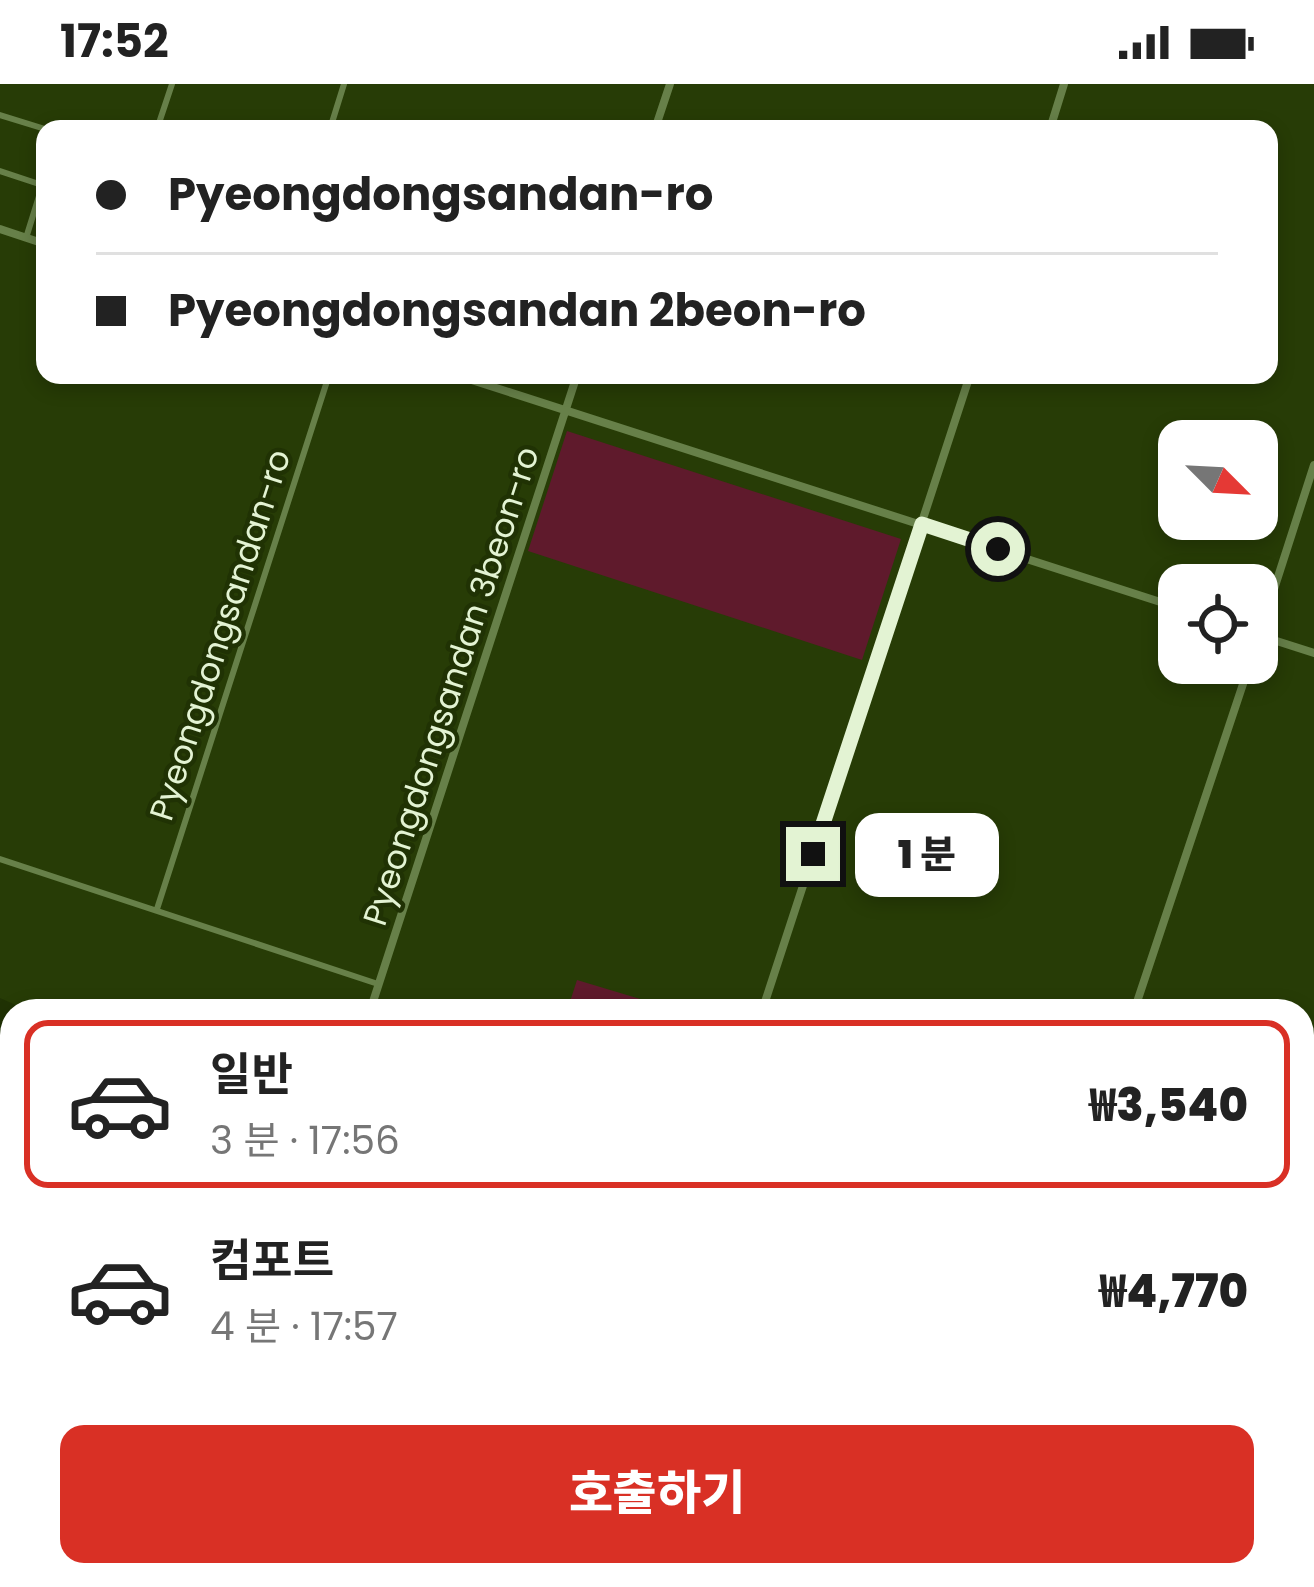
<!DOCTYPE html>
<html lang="ko">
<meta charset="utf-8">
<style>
body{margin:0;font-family:Poppins,"Noto Sans KR",sans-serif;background:#f6f6f6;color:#222;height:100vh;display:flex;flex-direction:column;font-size:45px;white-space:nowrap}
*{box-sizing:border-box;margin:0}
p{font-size:39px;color:#767676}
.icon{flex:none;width:66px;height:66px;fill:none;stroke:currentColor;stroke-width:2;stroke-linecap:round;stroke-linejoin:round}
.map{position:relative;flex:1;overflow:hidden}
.drawer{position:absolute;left:0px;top:915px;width:1314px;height:588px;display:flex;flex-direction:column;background:#fff;border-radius:36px 36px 0 0;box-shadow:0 6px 18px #0003}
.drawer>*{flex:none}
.hud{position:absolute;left:36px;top:36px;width:1242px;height:264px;border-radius:24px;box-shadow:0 6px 18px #0003;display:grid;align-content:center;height:264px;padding:0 60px;background:#fff}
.needle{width:78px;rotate:114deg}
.buttons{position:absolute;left:1158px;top:336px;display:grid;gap:24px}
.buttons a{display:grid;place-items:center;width:120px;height:120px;border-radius:24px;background:#fff;box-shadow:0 6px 18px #0003;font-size:60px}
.end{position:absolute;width:54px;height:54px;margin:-27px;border:15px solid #e3f3d3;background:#111;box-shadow:0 0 0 6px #111}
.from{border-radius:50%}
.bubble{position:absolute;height:84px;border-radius:24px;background:#fff;box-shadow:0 6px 18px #0003;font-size:39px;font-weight:800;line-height:84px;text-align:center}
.hud b{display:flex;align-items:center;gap:42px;height:114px;font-size:45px}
.hud b+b{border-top:3px solid #e0e0e0}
.hud i{width:30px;height:30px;background:#222}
ul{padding:21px 0 0;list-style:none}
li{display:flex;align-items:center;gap:36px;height:168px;margin:0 24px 18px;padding:0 36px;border:6px solid transparent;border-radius:24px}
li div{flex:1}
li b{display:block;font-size:45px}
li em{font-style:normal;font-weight:800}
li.current{border-color:#d93025}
li>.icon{width:108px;height:108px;stroke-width:1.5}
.button{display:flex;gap:24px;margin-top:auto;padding:24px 60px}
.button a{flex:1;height:138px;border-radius:24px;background:#d93025;color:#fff;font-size:48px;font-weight:800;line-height:138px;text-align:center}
.status{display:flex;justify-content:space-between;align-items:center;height:84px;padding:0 60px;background:#fff;direction:ltr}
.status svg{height:33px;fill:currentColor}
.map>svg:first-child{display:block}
.built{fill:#273c06;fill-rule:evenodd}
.green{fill:#5f1a2c}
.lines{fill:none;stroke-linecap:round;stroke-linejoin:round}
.stream{stroke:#2978bc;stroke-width:3}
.minor{stroke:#678049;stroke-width:6}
.tertiary{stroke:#678049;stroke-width:8}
.secondary{stroke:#88b054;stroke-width:9}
.route{stroke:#e3f3d3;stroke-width:15}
.labels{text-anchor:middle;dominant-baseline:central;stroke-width:9;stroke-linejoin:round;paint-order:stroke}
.street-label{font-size:33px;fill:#e3f3d3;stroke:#203204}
</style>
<div class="status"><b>17:52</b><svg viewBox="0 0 49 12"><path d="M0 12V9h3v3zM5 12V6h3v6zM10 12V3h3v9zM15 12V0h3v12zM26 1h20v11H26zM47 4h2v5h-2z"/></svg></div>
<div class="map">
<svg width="1314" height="1503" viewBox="0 0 1314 1503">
<rect width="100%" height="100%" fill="#203204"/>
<!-- built -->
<path class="built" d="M0,0H1314V1092L1302,1101V927H29L0,914ZM45,45H1269V291H45ZM1179,357H1257V435H1179ZM1179,501H1257V579H1179Z
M0,1011L12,1016V1157L0,1145Z
M1302,1250L1314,1259V1364L1302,1353Z
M930,1491H1006L1020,1498L1015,1503H930L925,1501Z"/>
<!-- green -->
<path class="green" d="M567,347L901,455L862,576L528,467Z
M577,896L680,927H567Z"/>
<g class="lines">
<!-- stream -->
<path class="stream" d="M368,1503L388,1491"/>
<!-- minor -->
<path class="minor" d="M0,31L45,45
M157,45L172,0
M330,45L344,0
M0,87L42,101
M26,154L45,93
M0,775L378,900
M157,825L329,291
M0,1156L12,1169
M1302,1180L1314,1171
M258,1491L267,1503
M1022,1503L1036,1491"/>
<!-- tertiary -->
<path class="tertiary" d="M655,45L670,0
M1050,45L1064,0
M0,145L45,160
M456,291L1179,524
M1258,551L1314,569
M1257,558L1314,381
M370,927L577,291
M762,927L970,291
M1134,927L1250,579"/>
<!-- secondary -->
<path class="secondary" d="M0,989L12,995
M1038,1491L1063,1503
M1062,1491L1088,1503"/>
</g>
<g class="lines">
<!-- route -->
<path class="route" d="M813,770L922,440L998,465"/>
</g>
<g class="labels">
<!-- street labels -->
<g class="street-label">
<text transform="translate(220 551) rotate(-72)">Pyeongdongsandan-ro</text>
<text transform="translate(451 602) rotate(-72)">Pyeongdongsandan 3beon-ro</text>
</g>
</g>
</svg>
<div class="buttons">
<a><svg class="needle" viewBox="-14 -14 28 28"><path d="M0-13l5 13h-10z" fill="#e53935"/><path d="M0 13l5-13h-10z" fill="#767676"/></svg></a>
<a><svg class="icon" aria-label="locate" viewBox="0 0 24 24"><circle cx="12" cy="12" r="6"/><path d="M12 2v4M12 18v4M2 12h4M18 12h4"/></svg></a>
</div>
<i class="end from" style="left:998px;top:465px"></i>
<i class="end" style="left:813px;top:770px"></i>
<div class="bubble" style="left:855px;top:729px;width:144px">1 분</div>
<div class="hud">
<b><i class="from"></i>Pyeongdongsandan-ro</b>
<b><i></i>Pyeongdongsandan 2beon-ro</b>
</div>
<section class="drawer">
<ul>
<li class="current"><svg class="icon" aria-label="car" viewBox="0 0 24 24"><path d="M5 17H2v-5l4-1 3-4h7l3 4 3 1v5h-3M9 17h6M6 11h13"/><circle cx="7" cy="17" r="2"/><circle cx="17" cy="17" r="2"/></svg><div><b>일반</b><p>3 분 · 17:56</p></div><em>₩3,540</em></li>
<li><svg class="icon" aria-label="car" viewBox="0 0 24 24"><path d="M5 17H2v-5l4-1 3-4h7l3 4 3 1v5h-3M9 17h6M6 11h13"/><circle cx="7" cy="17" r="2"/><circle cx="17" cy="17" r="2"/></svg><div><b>컴포트</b><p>4 분 · 17:57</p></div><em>₩4,770</em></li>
</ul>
<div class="button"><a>호출하기</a></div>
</section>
</div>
